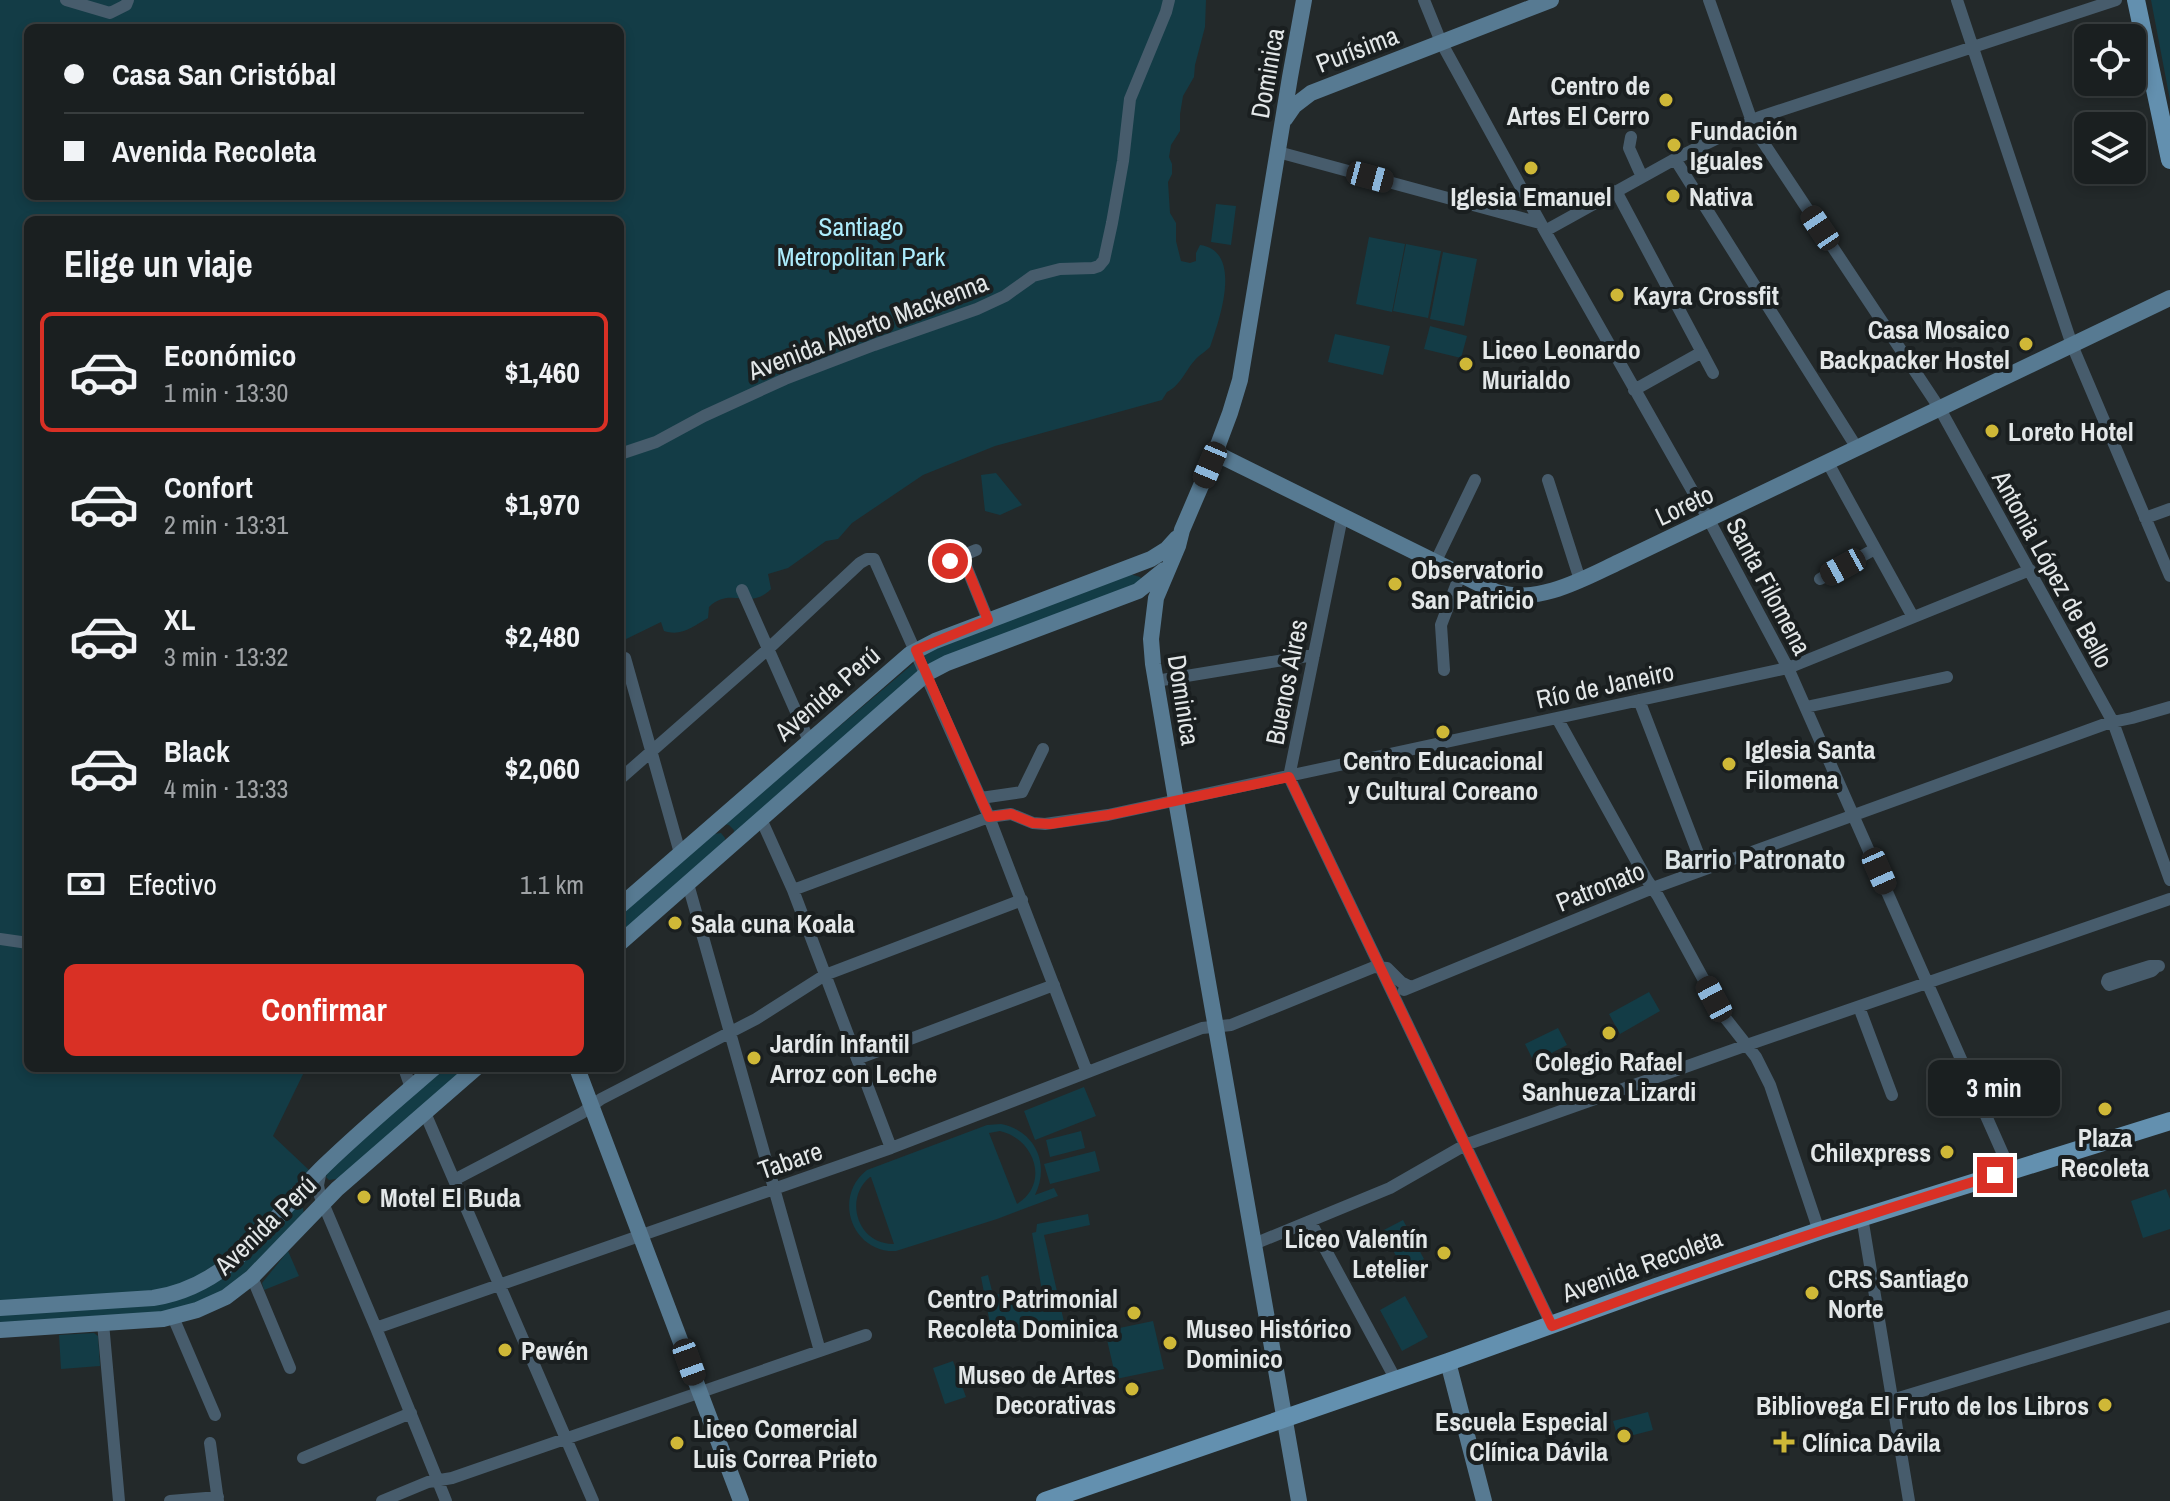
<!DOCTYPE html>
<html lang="es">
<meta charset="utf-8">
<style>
body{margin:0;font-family:"Archivo Narrow",sans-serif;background:#272c2d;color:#f1f3f6;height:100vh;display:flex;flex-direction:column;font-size:30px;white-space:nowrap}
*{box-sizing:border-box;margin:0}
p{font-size:26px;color:#9fa2a5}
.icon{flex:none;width:44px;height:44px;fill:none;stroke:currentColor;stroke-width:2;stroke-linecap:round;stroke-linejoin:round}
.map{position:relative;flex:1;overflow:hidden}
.sheet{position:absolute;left:24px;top:216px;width:600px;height:856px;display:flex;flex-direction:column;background:#1a1f20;border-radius:12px;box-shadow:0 4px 12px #0003,0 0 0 2px #383d3e}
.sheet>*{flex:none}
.top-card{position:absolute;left:24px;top:24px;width:600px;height:176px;border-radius:12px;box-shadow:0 4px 12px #0003,0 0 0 2px #383d3e;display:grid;align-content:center;height:176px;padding:0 40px;background:#1a1f20}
.buttons{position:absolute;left:2074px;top:24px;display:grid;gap:16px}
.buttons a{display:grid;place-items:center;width:72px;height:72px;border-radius:12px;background:#1a1f20;box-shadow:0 4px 12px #0003,0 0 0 2px #383d3e;font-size:40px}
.end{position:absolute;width:36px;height:36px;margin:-18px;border:10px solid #d93025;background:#fff;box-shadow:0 0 0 4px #fff}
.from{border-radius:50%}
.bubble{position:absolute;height:56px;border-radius:12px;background:#1a1f20;box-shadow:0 4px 12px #0003,0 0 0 2px #383d3e;font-size:26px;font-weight:700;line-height:56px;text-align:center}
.car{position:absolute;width:24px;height:48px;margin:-24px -12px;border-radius:10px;box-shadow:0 0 6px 2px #0007;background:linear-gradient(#222 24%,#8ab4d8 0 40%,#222 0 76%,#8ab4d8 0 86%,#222 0)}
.top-card b{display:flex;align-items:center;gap:28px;height:76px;font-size:30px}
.top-card b+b{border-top:2px solid #383d3e}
.top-card i{width:20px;height:20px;background:#f1f3f6}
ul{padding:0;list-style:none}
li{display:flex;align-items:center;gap:24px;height:120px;margin:0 16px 12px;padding:0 24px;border:4px solid transparent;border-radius:12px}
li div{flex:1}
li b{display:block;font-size:30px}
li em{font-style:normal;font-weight:700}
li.on{border-color:#d93025}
li>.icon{width:72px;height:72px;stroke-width:1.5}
h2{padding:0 40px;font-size:36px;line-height:96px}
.pay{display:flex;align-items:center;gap:20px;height:88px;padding:0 40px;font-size:30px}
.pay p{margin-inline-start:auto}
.primary-button{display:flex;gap:16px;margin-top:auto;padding:16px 40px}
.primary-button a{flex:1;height:92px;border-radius:12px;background:#d93025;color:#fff;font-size:32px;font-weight:700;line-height:92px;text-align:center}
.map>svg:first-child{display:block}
.green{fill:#133c46;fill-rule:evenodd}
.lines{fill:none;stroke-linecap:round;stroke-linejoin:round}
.street{stroke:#475c6c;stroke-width:12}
.secondary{stroke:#577a92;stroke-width:16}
.primary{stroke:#6390af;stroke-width:18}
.route{stroke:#d93025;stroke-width:10}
.poi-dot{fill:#cfb837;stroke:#1a1f20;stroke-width:3}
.labels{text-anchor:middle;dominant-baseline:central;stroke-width:8;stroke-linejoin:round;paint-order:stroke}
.street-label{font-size:26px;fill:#e3e7e8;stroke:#1a1f20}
.poi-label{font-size:26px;font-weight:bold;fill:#e3e7e8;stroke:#1a1f20;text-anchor:start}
.park-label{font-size:26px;fill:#adebfb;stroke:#1a1f20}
.neighbourhood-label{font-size:28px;font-weight:bold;fill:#d9e1e3;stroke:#1a1f20}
</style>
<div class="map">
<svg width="2170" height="1501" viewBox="0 0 2170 1501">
<rect width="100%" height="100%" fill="#23292a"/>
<!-- green -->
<path class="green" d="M0,0H1206L1205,27L1195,65L1194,77L1183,96L1180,114V131L1171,145L1169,157L1172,164V174L1168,182L1170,213L1176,223V241L1181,261L1190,263L1196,261V253L1200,245C1244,251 1219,321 1210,347C1207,350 1203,353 1199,356C1187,366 1182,385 1167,392L1162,400L995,446L923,475L852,523L838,539L826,541L788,568L768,574L771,589C750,611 731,586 709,607L708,618C693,626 682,637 664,631L661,622L620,642V220H28V1068H306L273,1136L309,1170L256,1229L219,1262L185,1284L151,1294L0,1303ZM28,28H620V196H28Z
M2151,0H2170V100Z
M1216,204L1236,206L1231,245L1211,242Z
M1369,237L1405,244L1392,312L1356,304Z
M1406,244L1441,251L1428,318L1393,311Z
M1443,252L1477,259L1464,326L1430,319Z
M1430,326L1467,336L1461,358L1424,349Z
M1335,334L1390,346L1383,375L1328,362Z
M996,473L1022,505L1000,515L985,511L981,475Z
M1130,574L1140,577L1146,584L928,670L922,654Z
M914,663L920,677L733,837L734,830L729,825L724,824Z
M721,833L725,838L724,847L620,937V915L713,834Z
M1649,992L1660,1011L1620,1034L1609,1014Z
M1558,1028L1567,1045L1534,1062L1525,1044Z
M444,1068H468L342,1178L329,1180L326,1177L329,1168Z
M1084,1087L1096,1116L1035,1140L1024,1111Z
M1001,1124C1036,1131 1050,1165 1035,1195L1054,1188L1058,1196L997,1219L896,1251C852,1253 832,1197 867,1170L987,1125ZM1000,1131C1035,1139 1050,1184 1017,1204L989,1133ZM870,1177H871L894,1244C858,1245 843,1199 870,1177Z
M1081,1131L1085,1148L1050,1157L1046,1140Z
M1095,1151L1100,1171L1050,1184L1044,1164Z
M2166,1189L2170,1199V1229L2143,1238L2131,1201Z
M301,1205L303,1207L304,1216L225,1292L169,1314L0,1327V1315L156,1305L194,1294L236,1269L294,1206Z
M1088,1214L1090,1225L1044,1235L1065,1326L993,1339L981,1277L988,1275L993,1295L1018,1291L1020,1299L1029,1297L1028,1293L1042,1291L1032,1233L1036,1232L1037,1224Z
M1403,1220L1424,1259L1404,1270L1382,1231Z
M288,1251L299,1276L264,1290L262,1283Z
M1405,1296L1428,1337L1402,1351L1380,1310Z
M1153,1321L1164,1369L1116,1379L1105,1331Z
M94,1333L98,1336L100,1366L61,1369L59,1335Z
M953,1361L966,1397L945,1404L933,1368Z
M1648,1412L1653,1430L1618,1439L1613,1421Z"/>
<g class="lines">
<!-- street -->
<path class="street" d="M66,0L110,13L126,5L128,0
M1424,0L1441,42L1545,231L1709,520L1788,668L2010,1170
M1709,0L1755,130L1940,409L2113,722L2170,880
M1957,0L2072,345L2170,576
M1631,137L1629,148L1642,177
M1278,152L1540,223
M1675,159L1857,448
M1616,191L1713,373
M1545,231L1675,159L1760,117L2116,0
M1634,390L1702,352
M620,454L656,442L704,416L785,379L874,345L977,309L1005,296L1033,276L1060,269L1093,268L1099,266L1104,260L1112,223L1123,161L1130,99L1166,12L1169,0
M1828,463L1913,617
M1548,480L1580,580
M1342,517L1289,777L1552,1326
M2145,518L2170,509
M962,556L988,620
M950,561L976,550
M1435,563L1475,480
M1820,579L1875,549
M742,590L809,741
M625,658L680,853
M1444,670L1441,625L1460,575
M1156,681L1314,655
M1639,700L1704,869
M1806,707L1947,677
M1557,718L1647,880L1658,896L1723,1015L1756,1057L1770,1085L1819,1231
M620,779L767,650L860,563L867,559H874L989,817L1087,1072
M1022,792L1043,749
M981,798L1022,792
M761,819L793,890L891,1148
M688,884L820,1351
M793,890L989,817L1011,814L1033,823L1045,824L1108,815L1788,668L2030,570
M0,939L28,943
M2156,967L2152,971L2109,985L2107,982L2108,979L2150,966H2159
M1404,990L1653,888L2108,723L2132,718L2170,707
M1859,1007L1892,1095
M857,1059L1054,985
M404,1068L411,1088
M425,1113L593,1501
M321,1170L318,1185L320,1196L376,1328L446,1501
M454,1180L582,1113L601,1099L756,1019L825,975L1022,900
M1862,1217L1909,1501
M1310,1221L1396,1380
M1254,1244L1390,1188L1465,1145L1747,1045L2170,899
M252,1277L290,1368
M173,1317L215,1415
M103,1323L119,1501
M376,1328L891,1148L1202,1028L1231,1025L1374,967L1387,968L1401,982L1411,987
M1892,1400L2170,1316
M210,1443L218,1501
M303,1458L411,1413
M170,1501L218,1497
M382,1501L428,1482L452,1478L866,1335"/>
<!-- secondary -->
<path class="secondary" d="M1285,119L1294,106L1311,93L1551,0
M1215,453L1496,592C1538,605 1583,579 1619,562L2170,298
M620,906L910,654L935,641L1151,559L1167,549L1177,538
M620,943L926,674L947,663L1138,591L1164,570
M577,1068L741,1501
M0,1308L153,1298C233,1286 271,1218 324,1166C359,1132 397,1100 434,1068
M0,1330L163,1319L197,1310L226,1297L252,1277L337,1189L476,1068
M1448,1362L1484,1501
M1299,1501L1176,800L1153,664L1151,639L1156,598L1178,546L1182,530L1215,453L1230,413L1240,380L1290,77L1304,0"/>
<!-- primary -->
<path class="primary" d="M2136,0L2170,160
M1045,1501L1448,1362L1656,1287L1819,1231L2170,1121"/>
</g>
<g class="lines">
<!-- route -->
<path class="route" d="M950,561L962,556L988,620L916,650L989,817L1011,814L1033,823L1050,824L1108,815L1289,777L1552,1326C1698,1271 1846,1221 1995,1175"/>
</g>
<!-- markers -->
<g class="poi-dot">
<circle cx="1666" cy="100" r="8"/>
<circle cx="1674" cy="145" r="8"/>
<circle cx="1531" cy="168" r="8"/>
<circle cx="1673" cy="196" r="8"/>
<circle cx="1617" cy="295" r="8"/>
<circle cx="2026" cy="344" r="8"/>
<circle cx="1466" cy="364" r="8"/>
<circle cx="1992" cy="431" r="8"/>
<circle cx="1395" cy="584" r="8"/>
<circle cx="1443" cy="732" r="8"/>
<circle cx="1729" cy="764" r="8"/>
<circle cx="675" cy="923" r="8"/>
<circle cx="1609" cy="1033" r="8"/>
<circle cx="754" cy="1058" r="8"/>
<circle cx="2105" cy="1109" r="8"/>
<circle cx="1947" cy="1152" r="8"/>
<circle cx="364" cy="1197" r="8"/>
<circle cx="1444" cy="1253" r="8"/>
<circle cx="1812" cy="1293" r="8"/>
<circle cx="1134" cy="1313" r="8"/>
<circle cx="1170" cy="1343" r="8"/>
<circle cx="505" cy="1350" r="8"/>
<circle cx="1132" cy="1389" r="8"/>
<circle cx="2105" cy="1405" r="8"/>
<circle cx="1624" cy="1436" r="8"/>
<path d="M1780 1430h8v8h8v8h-8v8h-8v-8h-8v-8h8z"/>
<circle cx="677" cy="1443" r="8"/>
</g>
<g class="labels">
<!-- street labels -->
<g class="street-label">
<text transform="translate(1357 49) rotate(-21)">Purísima</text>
<text transform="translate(1267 73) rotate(-80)">Dominica</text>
<text transform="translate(868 326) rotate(-21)">Avenida Alberto Mackenna</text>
<text transform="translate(1684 505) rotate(-25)">Loreto</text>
<text transform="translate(2053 569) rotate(61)">Antonia López de Bello</text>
<text transform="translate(1769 586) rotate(62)">Santa Filomena</text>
<text transform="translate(1286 682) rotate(-79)">Buenos Aires</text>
<text transform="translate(1605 685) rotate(-12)">Río de Janeiro</text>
<text transform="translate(827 693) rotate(-41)">Avenida Perú</text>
<text transform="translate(1184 700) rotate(81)">Dominica</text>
<text transform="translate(1600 886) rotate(-22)">Patronato</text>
<text transform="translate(790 1160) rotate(-19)">Tabare</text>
<text transform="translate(265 1225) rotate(-44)">Avenida Perú</text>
<text transform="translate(1642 1265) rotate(-20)">Avenida Recoleta</text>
</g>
<!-- poi labels -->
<g class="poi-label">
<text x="1650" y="85" text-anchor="end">Centro de<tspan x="1650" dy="30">Artes El Cerro</tspan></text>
<text x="1690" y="130">Fundación<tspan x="1690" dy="30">Iguales</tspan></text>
<text x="1531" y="196" text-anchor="middle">Iglesia Emanuel</text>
<text x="1689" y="196">Nativa</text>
<text x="1633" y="295">Kayra Crossfit</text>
<text x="2010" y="329" text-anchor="end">Casa Mosaico<tspan x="2010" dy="30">Backpacker Hostel</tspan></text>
<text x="1482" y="349">Liceo Leonardo<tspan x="1482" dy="30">Murialdo</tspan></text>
<text x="2008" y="431">Loreto Hotel</text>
<text x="1411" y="569">Observatorio<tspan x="1411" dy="30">San Patricio</tspan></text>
<text x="1745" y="749">Iglesia Santa<tspan x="1745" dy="30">Filomena</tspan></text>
<text x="1443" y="760" text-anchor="middle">Centro Educacional<tspan x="1443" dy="30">y Cultural Coreano</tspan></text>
<text x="691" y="923">Sala cuna Koala</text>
<text x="770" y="1043">Jardín Infantil<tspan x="770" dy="30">Arroz con Leche</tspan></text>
<text x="1609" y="1061" text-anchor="middle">Colegio Rafael<tspan x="1609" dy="30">Sanhueza Lizardi</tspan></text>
<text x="2105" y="1137" text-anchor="middle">Plaza<tspan x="2105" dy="30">Recoleta</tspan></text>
<text x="1931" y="1152" text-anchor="end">Chilexpress</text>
<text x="380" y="1197">Motel El Buda</text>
<text x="1428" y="1238" text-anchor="end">Liceo Valentín<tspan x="1428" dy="30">Letelier</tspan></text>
<text x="1828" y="1278">CRS Santiago<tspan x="1828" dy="30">Norte</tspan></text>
<text x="1118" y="1298" text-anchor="end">Centro Patrimonial<tspan x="1118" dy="30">Recoleta Dominica</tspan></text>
<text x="1186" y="1328">Museo Histórico<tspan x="1186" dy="30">Dominico</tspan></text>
<text x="521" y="1350">Pewén</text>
<text x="1116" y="1374" text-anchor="end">Museo de Artes<tspan x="1116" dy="30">Decorativas</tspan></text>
<text x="2089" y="1405" text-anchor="end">Bibliovega El Fruto de los Libros</text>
<text x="1608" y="1421" text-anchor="end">Escuela Especial<tspan x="1608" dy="30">Clínica Dávila</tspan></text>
<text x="693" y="1428">Liceo Comercial<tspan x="693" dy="30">Luis Correa Prieto</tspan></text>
<text x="1802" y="1442">Clínica Dávila</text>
</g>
<!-- park labels -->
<g class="park-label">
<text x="861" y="226">Santiago<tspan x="861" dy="30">Metropolitan Park</tspan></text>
</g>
<!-- neighbourhood labels -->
<g class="neighbourhood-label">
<text x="1755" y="859">Barrio Patronato</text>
</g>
</g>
</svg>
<div class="buttons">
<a><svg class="icon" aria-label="locate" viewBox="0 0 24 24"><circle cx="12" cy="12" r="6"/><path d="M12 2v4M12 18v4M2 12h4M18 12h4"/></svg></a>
<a><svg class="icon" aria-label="layers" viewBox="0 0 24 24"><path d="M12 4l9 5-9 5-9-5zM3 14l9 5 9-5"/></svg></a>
</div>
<i class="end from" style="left:950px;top:561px"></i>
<i class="end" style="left:1995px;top:1175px"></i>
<div class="bubble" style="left:1928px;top:1060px;width:132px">3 min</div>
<i class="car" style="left:1370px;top:177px;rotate:105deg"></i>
<i class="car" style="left:1820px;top:228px;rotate:326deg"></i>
<i class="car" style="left:1210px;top:465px;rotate:203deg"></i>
<i class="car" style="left:1843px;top:567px;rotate:241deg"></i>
<i class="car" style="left:1879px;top:871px;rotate:156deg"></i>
<i class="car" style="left:1714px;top:999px;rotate:332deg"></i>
<i class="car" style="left:689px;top:1362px;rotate:160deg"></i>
<div class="top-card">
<b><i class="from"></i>Casa San Cristóbal</b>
<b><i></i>Avenida Recoleta</b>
</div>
<section class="sheet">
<h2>Elige un viaje</h2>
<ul>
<li class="on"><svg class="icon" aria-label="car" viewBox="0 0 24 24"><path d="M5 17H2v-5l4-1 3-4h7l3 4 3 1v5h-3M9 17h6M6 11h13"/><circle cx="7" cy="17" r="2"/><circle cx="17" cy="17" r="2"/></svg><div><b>Económico</b><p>1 min · 13:30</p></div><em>$1,460</em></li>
<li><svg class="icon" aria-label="car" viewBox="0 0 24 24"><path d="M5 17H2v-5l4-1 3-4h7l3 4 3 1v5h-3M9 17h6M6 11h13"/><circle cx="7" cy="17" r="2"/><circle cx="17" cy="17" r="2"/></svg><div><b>Confort</b><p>2 min · 13:31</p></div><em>$1,970</em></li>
<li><svg class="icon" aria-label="car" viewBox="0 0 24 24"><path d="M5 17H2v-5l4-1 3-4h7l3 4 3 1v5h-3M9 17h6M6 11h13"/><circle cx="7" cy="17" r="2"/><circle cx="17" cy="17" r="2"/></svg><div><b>XL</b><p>3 min · 13:32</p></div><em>$2,480</em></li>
<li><svg class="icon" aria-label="car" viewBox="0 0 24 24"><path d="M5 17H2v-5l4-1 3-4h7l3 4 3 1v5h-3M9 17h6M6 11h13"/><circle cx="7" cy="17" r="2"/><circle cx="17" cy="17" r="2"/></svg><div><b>Black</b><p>4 min · 13:33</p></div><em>$2,060</em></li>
</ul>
<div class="pay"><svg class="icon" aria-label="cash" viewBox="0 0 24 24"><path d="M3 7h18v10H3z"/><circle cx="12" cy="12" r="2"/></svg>Efectivo<p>1.1 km</p></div>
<div class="primary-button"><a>Confirmar</a></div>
</section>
</div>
